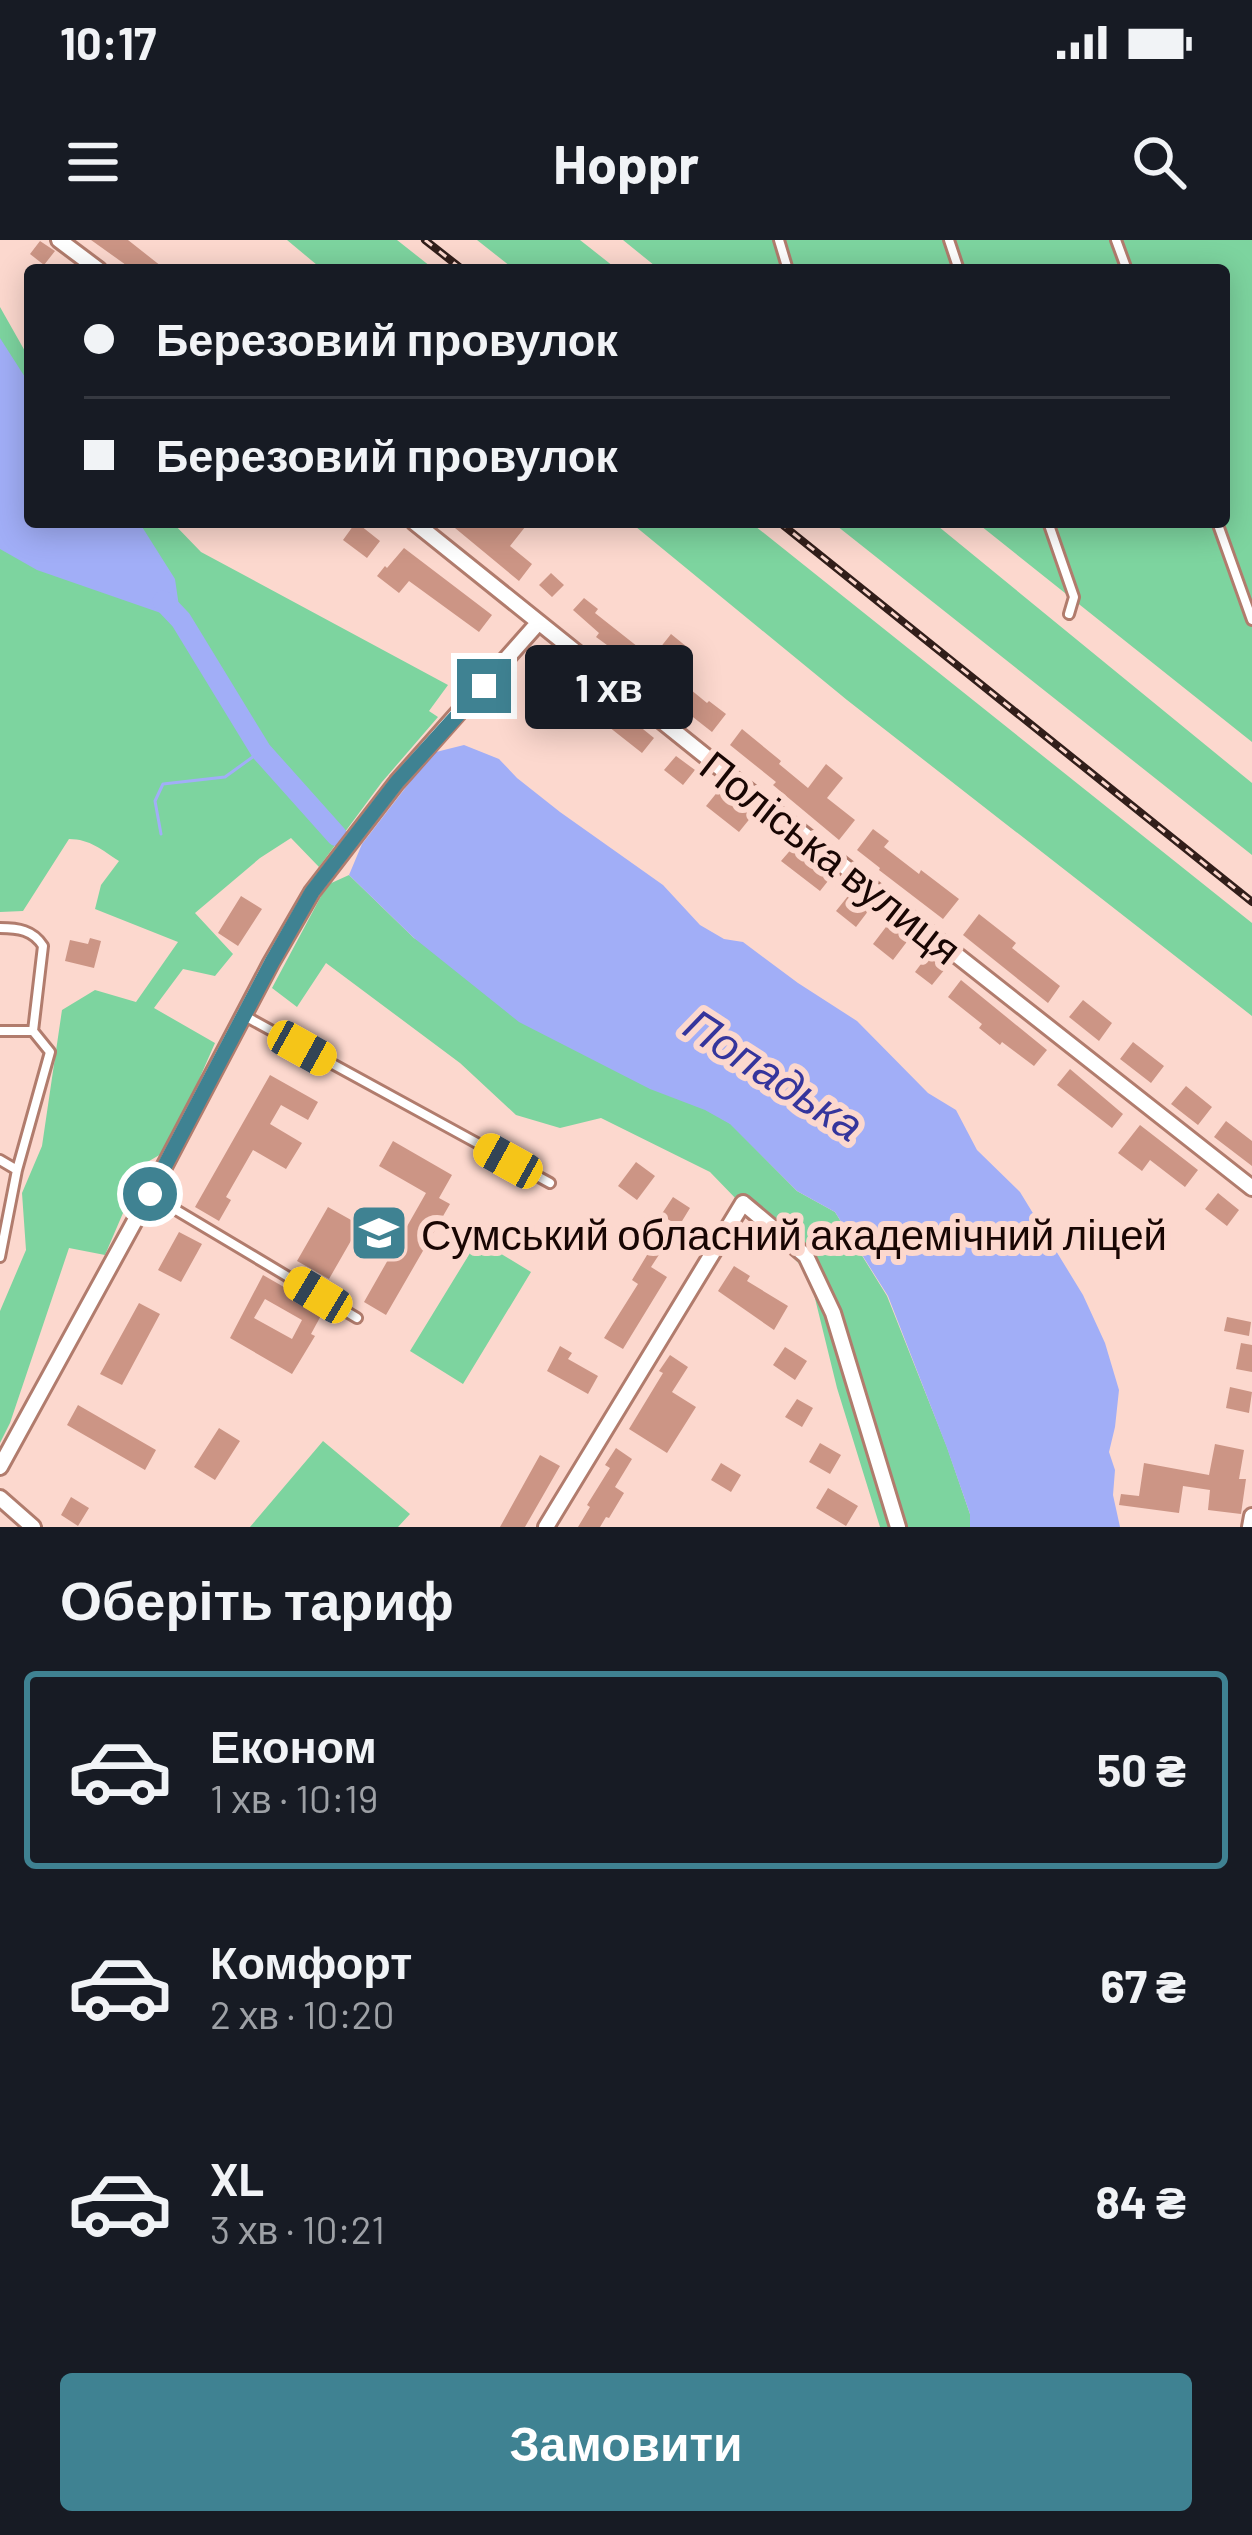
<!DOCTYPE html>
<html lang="uk">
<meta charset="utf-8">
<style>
body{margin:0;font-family:Barlow,sans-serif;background:#20242c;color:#f1f3f6;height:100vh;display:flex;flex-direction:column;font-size:45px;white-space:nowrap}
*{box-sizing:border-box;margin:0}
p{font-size:39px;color:#9ea1a6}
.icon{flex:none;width:66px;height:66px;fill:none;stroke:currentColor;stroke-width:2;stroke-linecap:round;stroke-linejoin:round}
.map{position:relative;height:1287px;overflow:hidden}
.drawer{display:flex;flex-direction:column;background:#171b24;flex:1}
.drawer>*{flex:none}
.guide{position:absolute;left:24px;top:24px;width:1206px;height:264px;border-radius:12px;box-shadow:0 6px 30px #0003;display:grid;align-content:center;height:264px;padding:0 60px;background:#171b24}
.end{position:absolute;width:54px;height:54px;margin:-27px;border:15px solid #3f8292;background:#fff;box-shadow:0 0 0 6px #fff}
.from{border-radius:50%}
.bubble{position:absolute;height:84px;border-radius:12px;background:#171b24;box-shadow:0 6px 30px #0003;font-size:39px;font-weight:700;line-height:84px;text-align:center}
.car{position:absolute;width:36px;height:72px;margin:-36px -18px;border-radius:15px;box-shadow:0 0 9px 3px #0007;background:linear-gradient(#f5c518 24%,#345 0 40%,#f5c518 0 76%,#345 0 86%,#f5c518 0)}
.guide b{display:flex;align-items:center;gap:42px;height:114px;font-size:45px}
.guide b+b{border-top:3px solid #363941}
.guide i{width:30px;height:30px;background:#f1f3f6}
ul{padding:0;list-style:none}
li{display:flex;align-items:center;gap:36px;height:198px;margin:0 24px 18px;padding:0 36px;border:6px solid transparent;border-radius:12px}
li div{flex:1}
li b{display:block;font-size:45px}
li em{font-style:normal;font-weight:700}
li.current{border-color:#3f8292}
li>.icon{width:108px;height:108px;stroke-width:1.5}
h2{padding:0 60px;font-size:54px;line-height:144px}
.primary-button{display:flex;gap:24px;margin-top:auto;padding:24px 60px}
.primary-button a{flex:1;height:138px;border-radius:12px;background:#3f8292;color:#fff;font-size:48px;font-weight:700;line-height:138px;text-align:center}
.status{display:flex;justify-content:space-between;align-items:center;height:84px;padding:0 60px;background:#171b24;direction:ltr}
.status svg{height:33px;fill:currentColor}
header{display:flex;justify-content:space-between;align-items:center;height:156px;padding:0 60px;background:#171b24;font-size:54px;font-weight:700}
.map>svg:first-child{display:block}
.green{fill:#7dd49f}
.water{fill:#a1aef7}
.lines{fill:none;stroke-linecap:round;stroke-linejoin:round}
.stream{stroke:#a1aef7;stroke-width:3}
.river{stroke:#a1aef7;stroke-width:21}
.building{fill:#cc9585;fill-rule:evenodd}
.lane-casing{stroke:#b17c6d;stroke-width:14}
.street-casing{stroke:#b17c6d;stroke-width:20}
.lane{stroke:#fff;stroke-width:8}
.street{stroke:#fff;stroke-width:14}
.rail-casing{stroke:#321e1a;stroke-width:8}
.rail{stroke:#fcd8ce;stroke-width:3;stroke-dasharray:9;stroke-linecap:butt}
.route{stroke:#3f8292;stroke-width:15}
.labels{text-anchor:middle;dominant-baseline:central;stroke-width:12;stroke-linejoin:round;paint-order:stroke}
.street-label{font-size:42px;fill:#180603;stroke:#fcd8ce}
.poi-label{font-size:42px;fill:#180603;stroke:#fcd8ce;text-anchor:start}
.water-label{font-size:45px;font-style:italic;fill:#35359c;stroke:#fcd8ce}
</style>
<div class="status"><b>10:17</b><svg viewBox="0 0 49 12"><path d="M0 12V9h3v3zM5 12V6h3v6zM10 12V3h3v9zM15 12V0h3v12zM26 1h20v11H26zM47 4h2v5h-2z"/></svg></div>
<header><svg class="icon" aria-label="menu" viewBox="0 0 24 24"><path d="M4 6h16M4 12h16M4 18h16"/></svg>Hoppr<svg class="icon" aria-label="search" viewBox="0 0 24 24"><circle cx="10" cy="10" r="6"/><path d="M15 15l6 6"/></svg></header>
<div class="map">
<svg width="1252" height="1287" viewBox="0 0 1252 1287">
<rect width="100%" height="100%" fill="#fcd8ce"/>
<!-- green -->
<path class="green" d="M287,0H397L435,30H323Z
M477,0H580L618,30H515Z
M623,0H1252V502L976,282H1224V30H660Z
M0,67L30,120V282H172L201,312L448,445L429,471L438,477L382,542L319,627L291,598L260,618L195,673L233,714L215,736L183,729L154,768L215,803L168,910L144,924L105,1015L69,1008L10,1183L0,1203V1071L26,1010L22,953L42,906L62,770L95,750L136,762L178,702L95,669L101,645L119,621C102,610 90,599 69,599L23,671L0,672Z
M630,282H750L1252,683V776L847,460Z
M832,282H933L1252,543V615Z
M349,635L414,698L731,884L797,951L835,972L887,1056L947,1207L970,1274V1287H880L837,1148L809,1034L710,932L601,878L560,888L516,875L460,823L326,723L297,767L272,748L327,645Z
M478,1000L531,1032L463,1144L410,1111Z
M323,1201L410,1274L398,1287H250Z"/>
<!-- water -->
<path class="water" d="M0,98L30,145V282H139L175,339L181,380L37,330L0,309Z
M464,505L499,519L517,538L560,572L663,645L700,685L724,699L743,702L798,743L857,781L928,853L956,870L977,910L1020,952L1083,1055L1105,1103L1119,1150L1115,1187L1109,1212L1115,1230L1113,1255L1120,1287H970V1274L947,1208L888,1056L835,972L797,951L730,884L705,870L650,849L519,782L414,698L349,635L362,604L420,529L436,512Z"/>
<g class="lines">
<!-- stream -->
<path class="stream" d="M161,594L155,561L163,544L225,537L261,511"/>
<!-- river -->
<path class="river" d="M163,361L181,380L261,511L337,596"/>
</g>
<!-- building -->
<path class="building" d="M91,0H128L166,30H133Z
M40,1L55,11L44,25L30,14Z
M356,282L380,301L367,318L343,300Z
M460,282H529L510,306L532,324L519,341L455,288Z
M404,308L492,375L479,392L409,341L399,353L377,336L385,326L387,328Z
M551,333L564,345L552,357L539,345Z
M584,358L598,369L595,373L652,418L671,394L687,407L668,431L707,463L709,461L726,474L712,492L619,419L622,416L596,397L599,393L573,370Z
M576,434L602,457L605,454L624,470L622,472L654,498L642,513L590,472L592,470L565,448Z
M742,489L781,521L779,524L808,548L826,524L843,538L827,558L855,580L839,600L773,545L776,542L730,505Z
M676,516L695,530L683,545L664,530Z
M719,550L752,576L739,592L706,566Z
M873,589L889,601L884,607L919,634L921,630L959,659L943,679L879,630L880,628L857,610Z
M794,606L832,636L820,651L781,621Z
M852,651L872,666L856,687L836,671Z
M241,656L262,669L238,706L218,693Z
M979,674L1016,703L1012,708L1060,746L1048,763L963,695Z
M889,683L909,699L893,720L873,704Z
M90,698L101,701L94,728L65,721L70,700L88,704Z
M927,716L945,729L932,745L915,732Z
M961,740L1047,810L1034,826L1002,802L1000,805L979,788L982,784L948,757Z
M1083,760L1112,783L1099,801L1069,777Z
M1133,802L1164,826L1151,843L1120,819Z
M1070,829L1123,874L1112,888L1057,845Z
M270,835L318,862L308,880L281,865L270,884L302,903L286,929L253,910L226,957L231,960L219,981L195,967Z
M1186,846L1212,867L1198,885L1171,864Z
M1226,881L1252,901V926L1214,897Z
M1140,885L1198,930L1185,947L1150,920L1142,931L1118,913Z
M393,901L452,935L439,958L450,964L386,1075L364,1062L426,953L379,926Z
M636,922L655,936L637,960L618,946Z
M1218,953L1239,970L1227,986L1205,969Z
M673,957L690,968L679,986L661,975Z
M328,967L360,985L329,1039L297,1021Z
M179,992L202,1004L181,1042L158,1030Z
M639,992L664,1007L651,1027L667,1037L623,1109L604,1098L638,1044L632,1040L650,1010L633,1000Z
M734,1026L750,1036L747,1041L788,1066L774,1090L718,1051Z
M263,1035L324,1070L311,1094L315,1096L292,1134L230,1098ZM265,1059L302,1080L292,1099L254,1078Z
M139,1063L160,1074L122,1145L100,1134Z
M1227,1077L1251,1082L1249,1096L1224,1091Z
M1241,1103L1252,1105V1132L1236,1129Z
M560,1106L572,1113L568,1119L598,1136L588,1154L547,1131Z
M785,1107L807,1121L795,1140L773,1125Z
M670,1115L688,1127L672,1152L696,1167L667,1213L629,1189L663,1133L659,1131Z
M1230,1147L1252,1152L1249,1173L1226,1168Z
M797,1159L813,1168L802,1187L785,1177Z
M78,1165L156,1210L145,1230L67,1185Z
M219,1188L240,1201L215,1240L194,1227Z
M820,1203L841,1215L830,1234L809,1222Z
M1215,1204L1244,1210L1239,1239H1246L1241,1274L1208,1270L1210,1250L1183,1246L1179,1273L1119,1265L1121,1254L1139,1256L1144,1223L1209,1235Z
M616,1208L632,1219L615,1247L624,1253L609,1278L606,1277L600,1287H578L590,1267L587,1265L610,1228L605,1225Z
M540,1215L560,1226L525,1287H500Z
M721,1223L741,1235L731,1252L711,1240Z
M828,1248L858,1266L846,1286L816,1268Z
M71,1257L89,1268L78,1286L61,1275Z"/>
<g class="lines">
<!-- lane casing -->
<g class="lane-casing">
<path id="lane" d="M779,0L788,30
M949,0L959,30
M1116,0L1127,30
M1048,282L1074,357L1069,374
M1217,282L1252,380
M0,688C18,688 33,690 43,706L33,791
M243,775L550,943
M0,791H33L50,812L17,930L0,1017
M0,920L17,930
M151,955L357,1078"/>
</g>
<!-- street casing -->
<g class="street-casing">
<path id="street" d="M59,0L99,30
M414,282L760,560L1252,948
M0,1227L154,946L271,723L312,652L397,542L538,383
M0,1258L33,1287
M546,1287L743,963L806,1016L833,1073L898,1287
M1250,1287L1252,1276"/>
</g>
<!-- lane -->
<use href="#lane" class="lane"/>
<!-- street -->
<use href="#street" class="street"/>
<!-- rail casing -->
<g class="rail-casing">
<path id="rail" d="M425,0L463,30
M779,282L1252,662"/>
</g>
<!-- rail -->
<use href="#rail" class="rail"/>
</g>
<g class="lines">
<!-- route -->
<path class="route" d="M150,954L272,722L312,652L397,542L484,446"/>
</g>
<!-- icons -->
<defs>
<g id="school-square" transform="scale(3)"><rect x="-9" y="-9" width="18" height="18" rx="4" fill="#3f8292" stroke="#fcd8ce"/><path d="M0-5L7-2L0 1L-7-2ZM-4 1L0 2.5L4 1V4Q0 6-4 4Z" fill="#fff"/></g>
</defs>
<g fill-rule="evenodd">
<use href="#school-square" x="379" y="993"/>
</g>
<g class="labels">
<!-- street labels -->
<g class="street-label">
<text transform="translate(832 616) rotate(38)">Поліська вулиця</text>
</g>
<!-- poi labels -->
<g class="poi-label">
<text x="421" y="993">Сумський обласний академічний ліцей</text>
</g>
<!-- water labels -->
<g class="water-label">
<text transform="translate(775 833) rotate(33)">Попадька</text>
</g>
</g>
</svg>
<i class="end from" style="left:150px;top:954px"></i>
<i class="end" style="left:484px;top:446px"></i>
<div class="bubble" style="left:525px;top:405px;width:168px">1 хв</div>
<i class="car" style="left:302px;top:808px;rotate:119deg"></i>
<i class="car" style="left:508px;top:921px;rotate:299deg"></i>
<i class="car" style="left:318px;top:1055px;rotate:301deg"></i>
<div class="guide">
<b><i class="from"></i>Березовий провулок</b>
<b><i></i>Березовий провулок</b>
</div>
</div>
<section class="drawer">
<h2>Оберіть тариф</h2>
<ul>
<li class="current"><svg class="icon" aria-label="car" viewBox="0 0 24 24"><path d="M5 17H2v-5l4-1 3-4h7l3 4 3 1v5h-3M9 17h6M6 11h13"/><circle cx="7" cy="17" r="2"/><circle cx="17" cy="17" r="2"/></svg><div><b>Економ</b><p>1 хв · 10:19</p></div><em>50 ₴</em></li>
<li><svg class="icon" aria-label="car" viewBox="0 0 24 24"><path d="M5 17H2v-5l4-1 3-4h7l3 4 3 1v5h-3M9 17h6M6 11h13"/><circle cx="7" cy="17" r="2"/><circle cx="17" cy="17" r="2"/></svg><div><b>Комфорт</b><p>2 хв · 10:20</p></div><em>67 ₴</em></li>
<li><svg class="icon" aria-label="car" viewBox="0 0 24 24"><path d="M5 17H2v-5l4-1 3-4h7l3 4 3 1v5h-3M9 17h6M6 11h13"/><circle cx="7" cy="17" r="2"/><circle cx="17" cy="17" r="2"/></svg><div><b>XL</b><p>3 хв · 10:21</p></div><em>84 ₴</em></li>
</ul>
<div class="primary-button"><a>Замовити</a></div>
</section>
